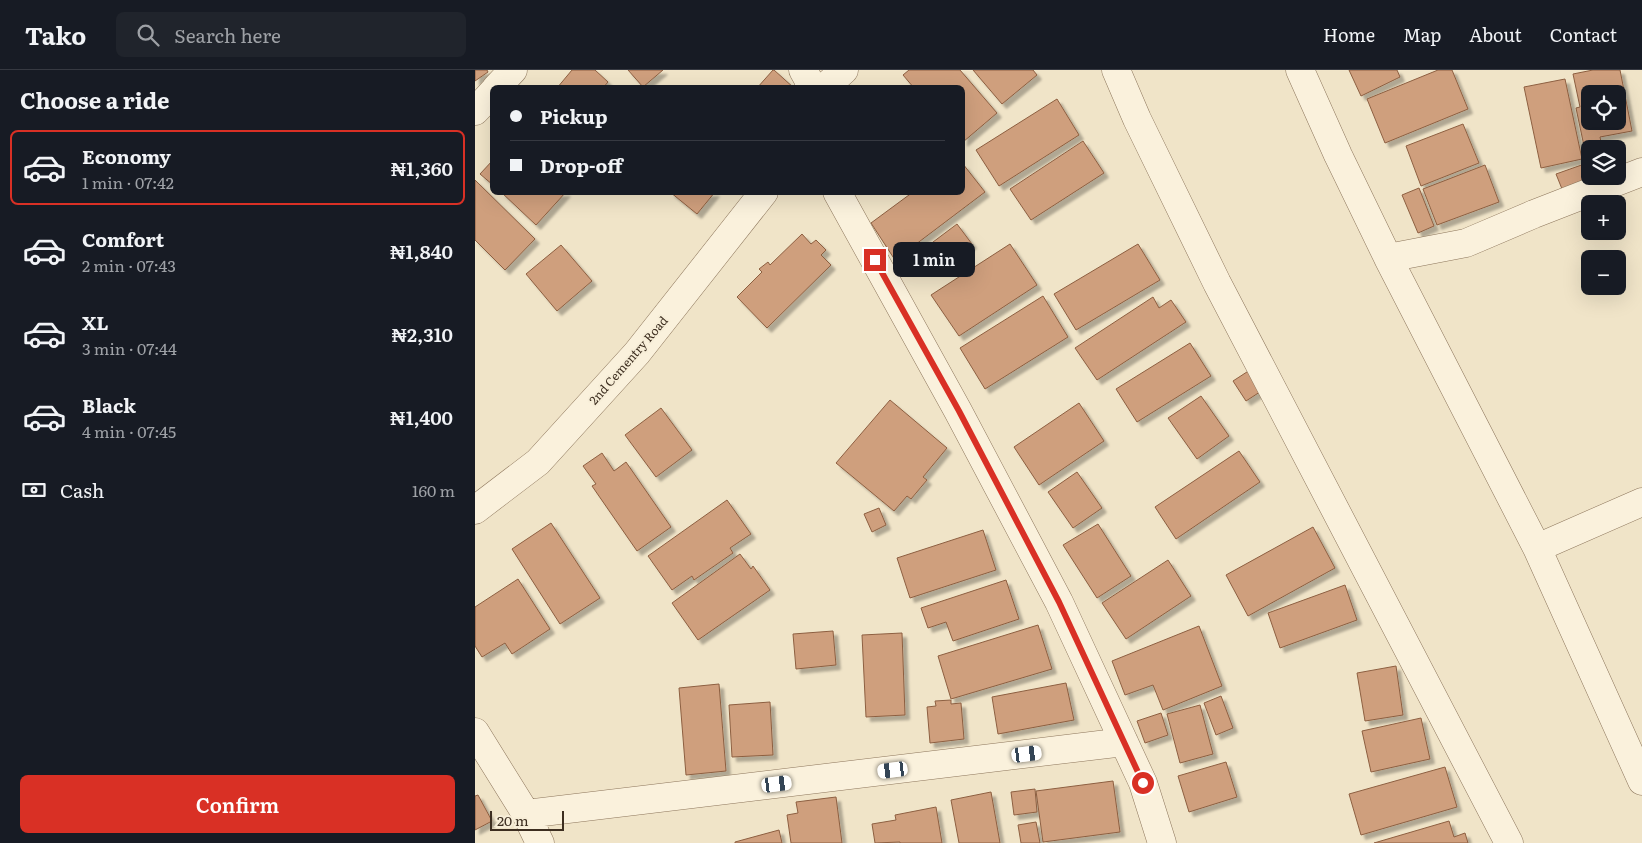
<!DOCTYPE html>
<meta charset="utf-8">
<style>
body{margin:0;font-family:Literata,serif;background:#20242c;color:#f1f3f6;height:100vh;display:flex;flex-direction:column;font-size:19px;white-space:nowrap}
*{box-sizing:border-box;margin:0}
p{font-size:16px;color:#9ea1a6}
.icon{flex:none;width:28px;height:28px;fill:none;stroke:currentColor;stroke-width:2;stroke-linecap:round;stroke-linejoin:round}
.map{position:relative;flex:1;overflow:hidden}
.panel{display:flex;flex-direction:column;background:#171b24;width:475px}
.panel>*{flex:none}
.hud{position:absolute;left:15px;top:15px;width:475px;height:110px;border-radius:8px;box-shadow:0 5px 20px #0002;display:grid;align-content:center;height:110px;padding:0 20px;background:#171b24}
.fabs{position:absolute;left:1106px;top:15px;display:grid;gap:10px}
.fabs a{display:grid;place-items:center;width:45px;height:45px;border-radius:8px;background:#171b24;box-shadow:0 5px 20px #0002;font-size:25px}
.scale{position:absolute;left:15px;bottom:12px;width:74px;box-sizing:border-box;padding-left:5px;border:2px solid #3d2e20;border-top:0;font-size:14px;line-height:18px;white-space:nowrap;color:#3d2e20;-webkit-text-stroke:4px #f7eed8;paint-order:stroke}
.end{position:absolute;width:22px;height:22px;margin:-11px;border:6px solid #d93025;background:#fff;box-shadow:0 0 0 2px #fff}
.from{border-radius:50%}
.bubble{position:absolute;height:35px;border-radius:8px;background:#171b24;box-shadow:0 5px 20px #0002;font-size:16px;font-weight:600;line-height:35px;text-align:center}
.car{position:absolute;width:15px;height:30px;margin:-15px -8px;border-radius:6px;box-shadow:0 0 4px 1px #0007;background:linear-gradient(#fff 24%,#345 0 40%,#fff 0 76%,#345 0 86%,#fff 0)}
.hud b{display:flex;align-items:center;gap:18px;height:48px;font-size:19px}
.hud b+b{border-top:1px solid #363941}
.hud i{width:12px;height:12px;background:#f1f3f6}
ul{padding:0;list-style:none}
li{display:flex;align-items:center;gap:15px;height:75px;margin:0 10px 8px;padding:0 10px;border:2px solid transparent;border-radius:8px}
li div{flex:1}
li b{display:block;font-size:19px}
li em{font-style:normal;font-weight:600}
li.current{border-color:#d93025}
li>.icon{width:45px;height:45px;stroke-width:1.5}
h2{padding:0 20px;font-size:22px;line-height:60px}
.pay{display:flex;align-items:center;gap:12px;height:55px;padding:0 20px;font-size:19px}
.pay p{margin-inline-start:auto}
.action{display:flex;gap:10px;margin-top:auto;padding:10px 20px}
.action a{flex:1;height:58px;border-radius:8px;background:#d93025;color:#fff;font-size:20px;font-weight:600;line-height:58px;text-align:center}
header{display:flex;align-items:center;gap:30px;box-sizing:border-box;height:70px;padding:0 25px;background:#171b24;border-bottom:1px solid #363941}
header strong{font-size:24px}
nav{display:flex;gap:28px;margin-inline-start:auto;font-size:18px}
.search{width:350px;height:45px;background:#20242c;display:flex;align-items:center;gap:12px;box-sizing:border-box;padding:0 18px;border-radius:8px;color:#9ea1a6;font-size:19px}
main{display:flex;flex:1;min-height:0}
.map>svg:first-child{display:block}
.building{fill:#cf9f7d;stroke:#8d5f41;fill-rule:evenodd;filter:url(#shadow)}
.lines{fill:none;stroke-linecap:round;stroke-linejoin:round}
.street-casing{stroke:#8d765c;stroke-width:29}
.street{stroke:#faf1dc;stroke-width:28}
.route{stroke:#d93025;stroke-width:6}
.labels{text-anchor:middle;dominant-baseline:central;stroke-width:4;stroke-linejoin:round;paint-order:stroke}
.street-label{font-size:12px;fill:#3d2e20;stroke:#f7eed8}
</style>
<header>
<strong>Tako</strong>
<div class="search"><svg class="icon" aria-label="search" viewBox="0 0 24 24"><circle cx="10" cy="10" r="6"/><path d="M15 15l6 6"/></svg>Search here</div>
<nav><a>Home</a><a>Map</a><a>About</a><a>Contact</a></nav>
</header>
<main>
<section class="panel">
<h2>Choose a ride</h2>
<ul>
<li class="current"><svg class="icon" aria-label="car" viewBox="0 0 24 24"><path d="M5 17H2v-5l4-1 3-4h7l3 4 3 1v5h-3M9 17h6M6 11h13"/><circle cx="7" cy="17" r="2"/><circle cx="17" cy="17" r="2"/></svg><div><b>Economy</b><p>1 min · 07:42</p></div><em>₦1,360</em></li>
<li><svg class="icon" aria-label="car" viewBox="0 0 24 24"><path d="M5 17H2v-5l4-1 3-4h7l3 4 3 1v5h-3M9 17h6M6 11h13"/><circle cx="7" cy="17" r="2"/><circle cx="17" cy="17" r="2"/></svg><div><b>Comfort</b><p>2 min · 07:43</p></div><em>₦1,840</em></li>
<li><svg class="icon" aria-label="car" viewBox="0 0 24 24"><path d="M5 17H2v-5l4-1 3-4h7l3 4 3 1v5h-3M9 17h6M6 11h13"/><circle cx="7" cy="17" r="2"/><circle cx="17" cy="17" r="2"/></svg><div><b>XL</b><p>3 min · 07:44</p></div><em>₦2,310</em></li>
<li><svg class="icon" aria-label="car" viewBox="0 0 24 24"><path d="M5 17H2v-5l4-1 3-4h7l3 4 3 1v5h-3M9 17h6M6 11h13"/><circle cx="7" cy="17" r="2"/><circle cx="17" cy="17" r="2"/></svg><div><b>Black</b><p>4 min · 07:45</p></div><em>₦1,400</em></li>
</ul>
<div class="pay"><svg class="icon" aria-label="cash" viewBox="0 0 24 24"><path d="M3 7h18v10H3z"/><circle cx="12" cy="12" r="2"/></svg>Cash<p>160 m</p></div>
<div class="action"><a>Confirm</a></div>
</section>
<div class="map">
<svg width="1167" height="773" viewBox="0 0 1167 773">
<defs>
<filter id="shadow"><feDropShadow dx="4.5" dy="4.5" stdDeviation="1" flood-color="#0004"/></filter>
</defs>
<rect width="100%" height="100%" fill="#f0e4c8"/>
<!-- building -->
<path class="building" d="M0,0H12L13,2L0,11Z
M97,0H120L133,12L128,18H82Z
M153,0H188L168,17Z
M298,0H299L319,18H282Z
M434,0H485L522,43L488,72V18H439L428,5Z
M498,0H558L562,5L527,34Z
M874,0H922L925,7L886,26Z
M963,0H977L993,39L910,73L892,29Z
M1118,0H1145L1157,61L1125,67L1126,72L1109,76L1101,38L1105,37L1098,4ZM1115,24H1142V51H1115Z
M1090,9L1107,89L1066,98L1049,17Z
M582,29L604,65L524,116L501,80Z
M988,54L1004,93L946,116L931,76Z
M608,71L629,103L556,150L535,119Z
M18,90V115L5,104Z
M1115,92V106H1123L1087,119L1081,104Z
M488,94L510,122L420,190L396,153L438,122H488Z
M1010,95L1024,132L962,155L948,119Z
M0,110L60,169L30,200L0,170Z
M944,118L959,156L943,163L927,125Z
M26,122H91L61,155Z
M195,122H240L222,144Z
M482,154L497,174L470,195L454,175Z
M327,164L336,174L341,170L351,180L346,185L356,195L292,258L262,227L287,202L284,199L293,192L295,195Z
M535,174L562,215L484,266L456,225Z
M663,174L685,210L601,260L579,224Z
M86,175L117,211L82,241L51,204Z
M568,226L593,267L510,319L485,278Z
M678,227L684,238L696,230L711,252L622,310L600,278Z
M715,273L736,306L662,352L641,319Z
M778,298L791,318L771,331L758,311Z
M726,326L754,366L722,389L693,348Z
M415,330L472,378L448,407L452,410L436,429L432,426L419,441L361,393Z
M604,333L629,371L564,415L539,377Z
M186,338L217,380L181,407L150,365Z
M764,381L785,412L701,469L680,437Z
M127,383L139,401L151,392L196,457L162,481L117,416L121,414L108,396Z
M602,402L627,438L598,458L573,422Z
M252,430L276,464L255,478L258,483L219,510L217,506L197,520L173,486Z
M404,438L411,455L397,462L389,444Z
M76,453L125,528L85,554L37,479Z
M623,454L656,506L622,528L588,475Z
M838,457L860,498L773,546L751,505Z
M508,460L521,500L435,528L422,488Z
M265,484L276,499L278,496L295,520L223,570L197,533Z
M693,490L716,526L651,569L627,533Z
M43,509L75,559L37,584L30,573L7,587L0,576V537Z
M531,510L544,549L478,571L471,552L453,558L446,538Z
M870,515L882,550L805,578L793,543Z
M563,555L577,599L476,629L463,586Z
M724,556L747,616L688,640L678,615L650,625L637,591Z
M358,561L361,595L321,599L318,564Z
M427,563L430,645L391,647L387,565Z
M921,596L928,645L890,651L882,603Z
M591,613L599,650L523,664L517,627Z
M244,614L251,701L211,705L204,618Z
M746,626L758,658L741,665L729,633Z
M476,630V634L486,633L489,669L455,673L452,637L461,636L460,631Z
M295,632L298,685L257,687L254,635Z
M725,635L738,684L705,693L692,644Z
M686,643L693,665L670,673L662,651Z
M946,648L955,689L896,702L887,661Z
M751,692L762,727L714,742L703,706Z
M970,697L982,737L886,765L874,724Z
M638,711L645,762L568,772L561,721Z
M560,719L562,742L539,745L536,722Z
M516,722L525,773H484L476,730Z
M3,725L17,751L0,760V726Z
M361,727L367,773H316L312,745L323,743L321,732Z
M461,737L467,773H425V772L400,773L397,754L421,750L420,745Z
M974,751L979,767L990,763L993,773H899Z
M561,752L565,773H546L543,755Z
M304,760L307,773H260V772Z"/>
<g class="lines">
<!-- street casing -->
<g class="street-casing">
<path id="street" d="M328,0L333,9L335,18
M641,0L662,49L742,213L1034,773
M825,0L863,85L913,188L1062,478L1167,711
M21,18L38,0
M349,18L369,0
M0,41L18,22
M362,122L483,341L584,532L668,713L687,773
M913,188L991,173L1059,144L1167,102
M0,440L63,392L162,283L289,122
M1062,478L1167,432
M0,662L51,744L65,773
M51,744L649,672"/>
</g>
<!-- street -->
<use href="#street" class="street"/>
</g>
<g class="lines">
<!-- route -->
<path class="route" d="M400,190L484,341L584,532L668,713"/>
</g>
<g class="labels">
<!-- street labels -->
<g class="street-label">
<text transform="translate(153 290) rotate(-49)">2nd Cementry Road</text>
</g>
</g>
</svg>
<div class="fabs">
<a><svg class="icon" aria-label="locate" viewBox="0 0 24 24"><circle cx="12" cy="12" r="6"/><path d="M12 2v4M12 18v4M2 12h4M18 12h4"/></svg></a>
<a><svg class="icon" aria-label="layers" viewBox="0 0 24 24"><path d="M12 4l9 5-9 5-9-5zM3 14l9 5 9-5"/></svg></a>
<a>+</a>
<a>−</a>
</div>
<div class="scale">20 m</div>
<i class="end from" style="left:668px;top:713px"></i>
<i class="end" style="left:400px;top:190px"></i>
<div class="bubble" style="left:418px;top:172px;width:82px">1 min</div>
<i class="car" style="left:552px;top:684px;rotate:83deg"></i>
<i class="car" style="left:418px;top:700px;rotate:263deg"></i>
<i class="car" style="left:302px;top:714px;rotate:83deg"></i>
<div class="hud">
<b><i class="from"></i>Pickup</b>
<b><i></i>Drop-off</b>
</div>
</div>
</main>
